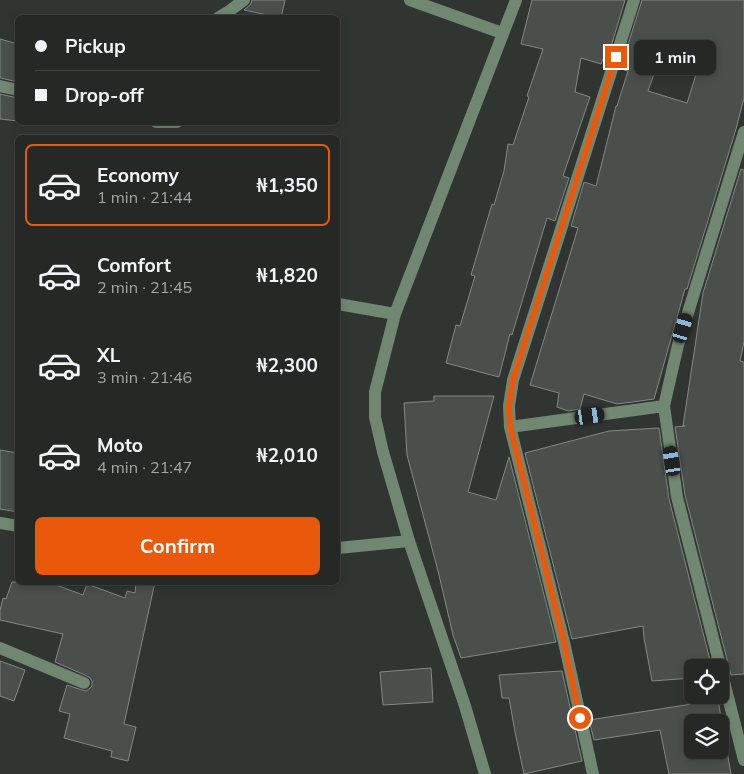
<!DOCTYPE html>
<meta charset="utf-8">
<style>
body{margin:0;font-family:Mulish,sans-serif;background:#313432;color:#f1f3f6;height:100vh;display:flex;flex-direction:column;font-size:19px;white-space:nowrap}
*{box-sizing:border-box;margin:0}
p{font-size:16px;color:#a3a6a7}
.icon{flex:none;width:28px;height:28px;fill:none;stroke:currentColor;stroke-width:2;stroke-linecap:round;stroke-linejoin:round}
.map{position:relative;flex:1;overflow:hidden}
.details{position:absolute;left:15px;top:135px;width:325px;height:450px;display:flex;flex-direction:column;background:#252825;border-radius:8px;box-shadow:0 2px 8px #0003,0 0 0 1px #424442}
.details>*{flex:none}
.hud{position:absolute;left:15px;top:15px;width:325px;height:110px;border-radius:8px;box-shadow:0 2px 8px #0003,0 0 0 1px #424442;display:grid;align-content:center;height:110px;padding:0 20px;background:#252825}
.tools{position:absolute;left:684px;top:659px;display:grid;gap:10px}
.tools a{display:grid;place-items:center;width:45px;height:45px;border-radius:8px;background:#252825;box-shadow:0 2px 8px #0003,0 0 0 1px #424442;font-size:25px}
.end{position:absolute;width:22px;height:22px;margin:-11px;border:6px solid #ea580c;background:#fff;box-shadow:0 0 0 2px #fff}
.from{border-radius:50%}
.bubble{position:absolute;height:35px;border-radius:8px;background:#252825;box-shadow:0 2px 8px #0003,0 0 0 1px #424442;font-size:16px;font-weight:700;line-height:35px;text-align:center}
.car{position:absolute;width:15px;height:30px;margin:-15px -8px;border-radius:6px;box-shadow:0 0 4px 1px #0007;background:linear-gradient(#222 24%,#8ab4d8 0 40%,#222 0 76%,#8ab4d8 0 86%,#222 0)}
.hud b{display:flex;align-items:center;gap:18px;height:48px;font-size:19px}
.hud b+b{border-top:1px solid #424442}
.hud i{width:12px;height:12px;background:#f1f3f6}
ul{padding:9px 0 0;list-style:none}
li{display:flex;align-items:center;gap:15px;height:82px;margin:0 10px 8px;padding:0 10px;border:2px solid transparent;border-radius:8px}
li div{flex:1}
li b{display:block;font-size:19px}
li em{font-style:normal;font-weight:700}
li.active{border-color:#ea580c}
li>.icon{width:45px;height:45px;stroke-width:1.5}
.button{display:flex;gap:10px;margin-top:auto;padding:10px 20px}
.button a{flex:1;height:58px;border-radius:8px;background:#ea580c;color:#fff;font-size:20px;font-weight:700;line-height:58px;text-align:center}
.map>svg:first-child{display:block}
.building{fill:#4b4f4c;stroke:#838884;fill-rule:evenodd}
.lines{fill:none;stroke-linecap:round;stroke-linejoin:round}
.minor{stroke:#708772;stroke-width:12}
.route{stroke:#ea580c;stroke-width:6}
</style>
<div class="map">
<svg width="744" height="774" viewBox="0 0 744 774">
<rect width="100%" height="100%" fill="#313531"/>
<!-- building -->
<path class="building" d="M252,0H285L281,18L244,10L251,4Z
M532,0H625L610,50L607,49L601,64L581,58L575,92L590,97L563,176L569,178L555,221L547,218L512,335L510,334L499,377L446,363L456,325L460,326L475,276L471,275L492,204L494,205L504,171L508,144L513,145L529,97L527,96L543,49L521,44Z
M642,0H744V98L736,129L687,289H685L654,399L617,404L584,394L580,409L568,411L557,407L559,393L530,385L578,228L571,226L584,182L596,186L616,106H617L628,71L624,70L628,55L625,54ZM661,54L699,65L687,103L648,91Z
M0,39L18,44V82L0,78Z
M0,94L18,98V121L0,119Z
M741,169L744,170V342L740,361L744,362V674L731,675L685,495L675,427L685,426H683L703,293Z
M434,396H494L468,492L496,500L509,457L556,642L461,658L453,635L438,571L407,455L404,403L434,401Z
M659,428L669,499L712,668H692V678L652,681L644,638L643,626L572,639L525,453L609,431Z
M0,450L18,453V512L0,509Z
M12,582H48L83,595L87,584L125,598L127,591L135,593L136,582H155L124,724L136,727L128,761L111,757L112,751L64,738L70,714L59,711L67,685L85,691L89,689L92,686V681L90,678L87,676L55,662L63,634L0,620V610L3,598L6,599Z
M0,661L25,670L14,701L0,696Z
M431,668L433,702L383,705L380,672Z
M562,671L582,761L524,774L515,732L509,698H502L499,675Z
M718,700L731,774H669L660,730L594,740L589,720ZM692,722H720V750H692Z"/>
<g class="lines">
<!-- minor -->
<path class="minor" d="M410,0L502,33
M218,18L228,12L244,0
M0,86L18,90
M156,122H177
M744,132L678,345L664,406L677,497L744,760
M338,304L395,314
M510,427L664,406
M0,523L18,526
M338,548L409,541
M0,648L84,683
M485,774L465,706L409,541L383,452L375,417V392L395,314L516,0
M593,774L564,642L510,427L509,406L513,380L634,0"/>
</g>
<g class="lines">
<!-- route -->
<path class="route" d="M580,718L564,642L510,426L509,406L513,380L616,57"/>
</g>
</svg>
<div class="tools">
<a><svg class="icon" aria-label="locate" viewBox="0 0 24 24"><circle cx="12" cy="12" r="6"/><path d="M12 2v4M12 18v4M2 12h4M18 12h4"/></svg></a>
<a><svg class="icon" aria-label="layers" viewBox="0 0 24 24"><path d="M12 4l9 5-9 5-9-5zM3 14l9 5 9-5"/></svg></a>
</div>
<i class="end from" style="left:580px;top:718px"></i>
<i class="end" style="left:616px;top:57px"></i>
<div class="bubble" style="left:634px;top:40px;width:82px">1 min</div>
<i class="car" style="left:683px;top:328px;rotate:17deg"></i>
<i class="car" style="left:590px;top:416px;rotate:82deg"></i>
<i class="car" style="left:672px;top:461px;rotate:351deg"></i>
<div class="hud">
<b><i class="from"></i>Pickup</b>
<b><i></i>Drop-off</b>
</div>
<section class="details">
<ul>
<li class="active"><svg class="icon" aria-label="car" viewBox="0 0 24 24"><path d="M5 17H2v-5l4-1 3-4h7l3 4 3 1v5h-3M9 17h6M6 11h13"/><circle cx="7" cy="17" r="2"/><circle cx="17" cy="17" r="2"/></svg><div><b>Economy</b><p>1 min · 21:44</p></div><em>₦1,350</em></li>
<li><svg class="icon" aria-label="car" viewBox="0 0 24 24"><path d="M5 17H2v-5l4-1 3-4h7l3 4 3 1v5h-3M9 17h6M6 11h13"/><circle cx="7" cy="17" r="2"/><circle cx="17" cy="17" r="2"/></svg><div><b>Comfort</b><p>2 min · 21:45</p></div><em>₦1,820</em></li>
<li><svg class="icon" aria-label="car" viewBox="0 0 24 24"><path d="M5 17H2v-5l4-1 3-4h7l3 4 3 1v5h-3M9 17h6M6 11h13"/><circle cx="7" cy="17" r="2"/><circle cx="17" cy="17" r="2"/></svg><div><b>XL</b><p>3 min · 21:46</p></div><em>₦2,300</em></li>
<li><svg class="icon" aria-label="car" viewBox="0 0 24 24"><path d="M5 17H2v-5l4-1 3-4h7l3 4 3 1v5h-3M9 17h6M6 11h13"/><circle cx="7" cy="17" r="2"/><circle cx="17" cy="17" r="2"/></svg><div><b>Moto</b><p>4 min · 21:47</p></div><em>₦2,010</em></li>
</ul>
<div class="button"><a>Confirm</a></div>
</section>
</div>
